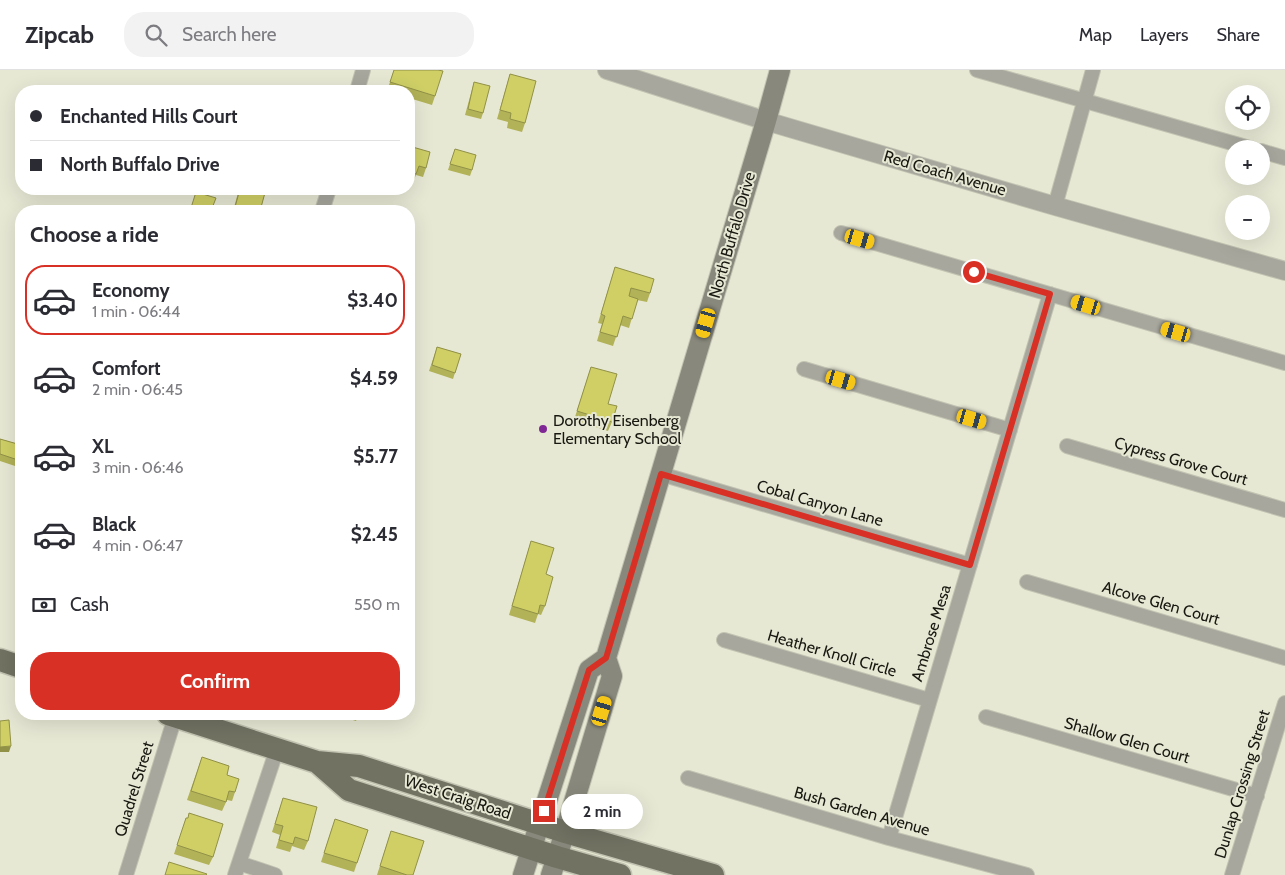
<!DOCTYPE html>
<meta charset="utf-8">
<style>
body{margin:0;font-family:Cabin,sans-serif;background:#f2f2f3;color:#2b2b33;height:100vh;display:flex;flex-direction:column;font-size:19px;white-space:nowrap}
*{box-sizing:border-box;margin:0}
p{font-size:16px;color:#7c7c81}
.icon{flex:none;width:28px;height:28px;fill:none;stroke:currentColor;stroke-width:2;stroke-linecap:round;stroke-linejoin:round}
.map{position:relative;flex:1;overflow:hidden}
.side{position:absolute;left:15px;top:135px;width:400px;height:515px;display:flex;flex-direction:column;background:#fff;border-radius:20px;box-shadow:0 5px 20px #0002}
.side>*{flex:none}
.banner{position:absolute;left:15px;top:15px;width:400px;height:110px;border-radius:20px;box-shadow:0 5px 20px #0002;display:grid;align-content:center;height:110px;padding:0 15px;background:#fff}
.buttons{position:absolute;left:1225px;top:15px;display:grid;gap:10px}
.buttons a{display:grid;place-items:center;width:45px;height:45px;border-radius:50%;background:#fff;box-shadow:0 5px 20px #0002;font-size:25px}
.end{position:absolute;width:22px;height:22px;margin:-11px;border:6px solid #d93025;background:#fff;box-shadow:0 0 0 2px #fff}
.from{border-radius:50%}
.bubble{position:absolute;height:35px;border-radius:18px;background:#fff;box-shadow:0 5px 20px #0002;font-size:16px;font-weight:700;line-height:35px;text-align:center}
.car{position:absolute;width:15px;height:30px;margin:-15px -8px;border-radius:6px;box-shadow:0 0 4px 1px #0007;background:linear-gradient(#f5c518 24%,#345 0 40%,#f5c518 0 76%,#345 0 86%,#f5c518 0)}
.banner b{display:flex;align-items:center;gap:18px;height:48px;font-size:19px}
.banner b+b{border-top:1px solid #e1e1e2}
.banner i{width:12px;height:12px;background:#2b2b33}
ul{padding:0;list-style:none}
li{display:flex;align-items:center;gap:15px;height:70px;margin:0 10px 8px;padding:0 5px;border:2px solid transparent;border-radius:20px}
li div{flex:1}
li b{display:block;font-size:19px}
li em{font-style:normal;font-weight:700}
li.current{border-color:#d93025}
li>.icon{width:45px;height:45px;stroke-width:1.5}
h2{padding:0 15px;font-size:22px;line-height:60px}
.pay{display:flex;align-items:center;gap:12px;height:55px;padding:0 15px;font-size:19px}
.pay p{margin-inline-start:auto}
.button{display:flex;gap:10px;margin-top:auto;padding:10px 15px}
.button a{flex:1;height:58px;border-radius:20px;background:#d93025;color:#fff;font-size:20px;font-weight:700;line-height:58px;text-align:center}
header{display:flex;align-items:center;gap:30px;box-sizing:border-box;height:70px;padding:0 25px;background:#fff;border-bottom:1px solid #e1e1e2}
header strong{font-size:24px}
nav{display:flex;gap:28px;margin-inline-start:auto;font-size:18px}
.search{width:350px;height:45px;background:#f2f2f3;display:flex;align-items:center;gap:12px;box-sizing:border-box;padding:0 18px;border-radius:20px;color:#7c7c81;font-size:19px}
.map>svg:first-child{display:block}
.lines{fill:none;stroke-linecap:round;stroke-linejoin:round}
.minor-casing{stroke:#c2c3b1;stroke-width:16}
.tertiary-casing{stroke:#c2c3b1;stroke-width:20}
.secondary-casing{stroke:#c2c3b1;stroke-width:22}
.primary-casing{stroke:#c2c3b1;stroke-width:25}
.minor{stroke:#a7a79e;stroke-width:14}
.tertiary{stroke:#a7a79e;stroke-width:18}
.secondary{stroke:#88887c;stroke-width:20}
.primary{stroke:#727263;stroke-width:22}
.wall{fill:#b2b258}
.shaded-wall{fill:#919147}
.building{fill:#cfcf66;stroke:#919147}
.route{stroke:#d93025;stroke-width:6}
.poi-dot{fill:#7f2794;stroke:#e7e8d4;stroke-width:2}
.labels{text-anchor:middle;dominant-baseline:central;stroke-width:4;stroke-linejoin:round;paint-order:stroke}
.street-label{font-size:16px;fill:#181811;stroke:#e7e8d4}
.poi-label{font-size:16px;fill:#181811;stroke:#e7e8d4;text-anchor:start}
</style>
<header>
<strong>Zipcab</strong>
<div class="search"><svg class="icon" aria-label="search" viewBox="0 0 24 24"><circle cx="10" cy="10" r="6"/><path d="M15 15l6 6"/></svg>Search here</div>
<nav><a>Map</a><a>Layers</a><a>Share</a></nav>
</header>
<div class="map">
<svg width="1285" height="805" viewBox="0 0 1285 805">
<rect width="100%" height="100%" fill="#e7e8d4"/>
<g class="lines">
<!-- minor casing -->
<g class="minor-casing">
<path id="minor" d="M977,0L1253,79
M357,21L363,0
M1261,81L1285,88
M1055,136L1093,0
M322,141L329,119
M841,163L1285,293
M804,299L1010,360
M1067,376L1285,440
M661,404L970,495
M1027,512L1285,588
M724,570L929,630
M986,647L1257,726
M688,708L889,768L1027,805
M889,768L1050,224
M239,793L275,805
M126,805L176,644
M235,805L277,679
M1232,805L1285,633"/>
</g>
<!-- tertiary casing -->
<g class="tertiary-casing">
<path id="tertiary" d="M607,0L766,51L1055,136L1285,201"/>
</g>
<!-- secondary casing -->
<g class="secondary-casing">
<path id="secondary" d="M523,805L589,600L606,588
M551,805L565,762L612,606L606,588L766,51L780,0"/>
</g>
<!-- primary casing -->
<g class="primary-casing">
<path id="primary" d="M0,590L21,597
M168,644L317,692L359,696L565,762L713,805
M317,692L349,720L557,787L620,805"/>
</g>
<!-- minor -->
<use href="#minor" class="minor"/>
<!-- tertiary -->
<use href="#tertiary" class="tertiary"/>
<!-- secondary -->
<use href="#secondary" class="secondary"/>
<!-- primary -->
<use href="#primary" class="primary"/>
</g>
<!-- wall -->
<path class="wall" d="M394,0H438L435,26L432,35L409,28V21H387Z
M510,4L525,53L522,62L507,58L508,52L497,49Z
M474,12L483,43L481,49L465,45Z
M409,76L426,98L423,107L416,105L413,112L409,111Z
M455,79L472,100L470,106L448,100Z
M239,119H276L274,125L265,123L260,141H233Z
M615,197L650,223L647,232L637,230L629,258L620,255L613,276L597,271L602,254L598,253Z
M437,277L461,284L453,309L429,301Z
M591,297L608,334L612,352L608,361L574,350Z
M0,369L21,375V398L0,391Z
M531,471L546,504L545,536L541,545L538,544L535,553L509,545Z
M334,644H359L356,651Z
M202,687L227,705L235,722L232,731L227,730L222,741L187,730Z
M283,728L308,771L304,780L292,776L290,782L276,778L280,765L272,762Z
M186,748L213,787L209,795L174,784Z
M332,758L357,793L354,802L321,792Z
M391,761L413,805H377Z"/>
<!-- shaded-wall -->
<path class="shaded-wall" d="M11,676L9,682H0V677Z"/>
<!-- building -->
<path class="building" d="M394,0H438L443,1L435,26L390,12Z
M510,4L536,11L525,53L510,49L511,43L500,40Z
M474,12L490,16L483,43L468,39Z
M409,76L430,82L426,98L419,96L416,104L409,102V103Z
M455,79L476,85L472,100L450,94Z
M240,119H266L260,141H239L240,138L235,137Z
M196,122L216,128L211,141H190Z
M615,197L654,209L650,223L631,218L629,226L638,229L632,249L623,246L617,267L600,262L605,246L601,244Z
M437,277L461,284L455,303L432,295Z
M591,297L617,304L608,334L617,336L612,352L577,341Z
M0,369L21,375V391L0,384Z
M531,471L554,478L546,504L553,507L545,536L540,535L538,544L512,536Z
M9,650L11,676L0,677V651Z
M202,687L229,696L227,705L239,709L235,722L229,721L226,732L191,721Z
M283,728L317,737L308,771L295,767L293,774L279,770L283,756L275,754Z
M189,743L223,754L213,787L177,775L186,748H188Z
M335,749L368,760L357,793L324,783Z
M391,761L424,771L413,805H407L380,796Z
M169,792L207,804L206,805H165Z"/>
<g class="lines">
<!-- route -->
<path class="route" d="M544,741L589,600L606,588L661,404L970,495L1050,224L974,202"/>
</g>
<!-- markers -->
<circle class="poi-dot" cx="543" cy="359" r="5"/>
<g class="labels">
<!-- street labels -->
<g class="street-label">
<text transform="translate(945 103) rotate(16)">Red Coach Avenue</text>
<text transform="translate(732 165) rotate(-74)">North Buffalo Drive</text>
<text transform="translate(1181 391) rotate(16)">Cypress Grove Court</text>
<text transform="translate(820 433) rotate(16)">Cobal Canyon Lane</text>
<text transform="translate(1161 533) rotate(16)">Alcove Glen Court</text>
<text transform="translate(931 563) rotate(-73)">Ambrose Mesa</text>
<text transform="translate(832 583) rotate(16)">Heather Knoll Circle</text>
<text transform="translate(1127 670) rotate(16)">Shallow Glen Court</text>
<text transform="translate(1242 714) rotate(-73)">Dunlap Crossing Street</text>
<text transform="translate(134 719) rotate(-73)">Quadrel Street</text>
<text transform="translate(458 727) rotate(18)">West Craig Road</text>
<text transform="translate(862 741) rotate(16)">Bush Garden Avenue</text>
</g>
<!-- poi labels -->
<g class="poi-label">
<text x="553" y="350">Dorothy Eisenberg<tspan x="553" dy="18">Elementary School</tspan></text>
</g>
</g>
</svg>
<div class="buttons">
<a><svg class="icon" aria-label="locate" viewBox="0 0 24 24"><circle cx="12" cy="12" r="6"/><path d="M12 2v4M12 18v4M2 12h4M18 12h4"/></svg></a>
<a>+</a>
<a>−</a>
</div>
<i class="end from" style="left:974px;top:202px"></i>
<i class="end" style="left:544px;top:741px"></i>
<div class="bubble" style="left:561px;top:724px;width:82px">2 min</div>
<i class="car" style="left:860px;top:169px;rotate:106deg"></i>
<i class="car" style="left:1086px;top:235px;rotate:287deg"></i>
<i class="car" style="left:706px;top:253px;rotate:196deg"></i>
<i class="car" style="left:1176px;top:262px;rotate:286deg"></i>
<i class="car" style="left:841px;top:310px;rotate:106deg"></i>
<i class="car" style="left:972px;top:349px;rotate:106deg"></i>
<i class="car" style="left:602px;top:641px;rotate:17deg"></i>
<div class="banner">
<b><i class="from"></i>Enchanted Hills Court</b>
<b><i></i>North Buffalo Drive</b>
</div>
<section class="side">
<h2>Choose a ride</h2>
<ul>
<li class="current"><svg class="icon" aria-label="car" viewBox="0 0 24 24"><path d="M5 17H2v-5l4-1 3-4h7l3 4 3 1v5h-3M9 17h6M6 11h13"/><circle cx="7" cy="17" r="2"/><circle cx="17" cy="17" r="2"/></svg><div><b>Economy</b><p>1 min · 06:44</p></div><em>$3.40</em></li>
<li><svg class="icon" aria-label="car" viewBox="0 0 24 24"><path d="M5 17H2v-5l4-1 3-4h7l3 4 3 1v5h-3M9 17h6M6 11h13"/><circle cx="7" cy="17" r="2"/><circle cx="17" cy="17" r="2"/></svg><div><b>Comfort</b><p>2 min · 06:45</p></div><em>$4.59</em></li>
<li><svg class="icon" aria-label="car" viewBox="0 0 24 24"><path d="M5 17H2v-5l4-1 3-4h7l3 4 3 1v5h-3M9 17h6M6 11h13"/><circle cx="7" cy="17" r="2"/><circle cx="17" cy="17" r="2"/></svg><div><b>XL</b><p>3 min · 06:46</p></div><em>$5.77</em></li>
<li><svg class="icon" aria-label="car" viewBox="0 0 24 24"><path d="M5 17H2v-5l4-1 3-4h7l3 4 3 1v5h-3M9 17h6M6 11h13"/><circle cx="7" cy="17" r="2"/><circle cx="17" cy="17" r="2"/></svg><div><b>Black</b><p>4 min · 06:47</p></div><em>$2.45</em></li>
</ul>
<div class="pay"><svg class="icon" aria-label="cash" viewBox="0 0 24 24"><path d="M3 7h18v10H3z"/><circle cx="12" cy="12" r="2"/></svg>Cash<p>550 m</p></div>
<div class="button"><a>Confirm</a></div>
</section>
</div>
